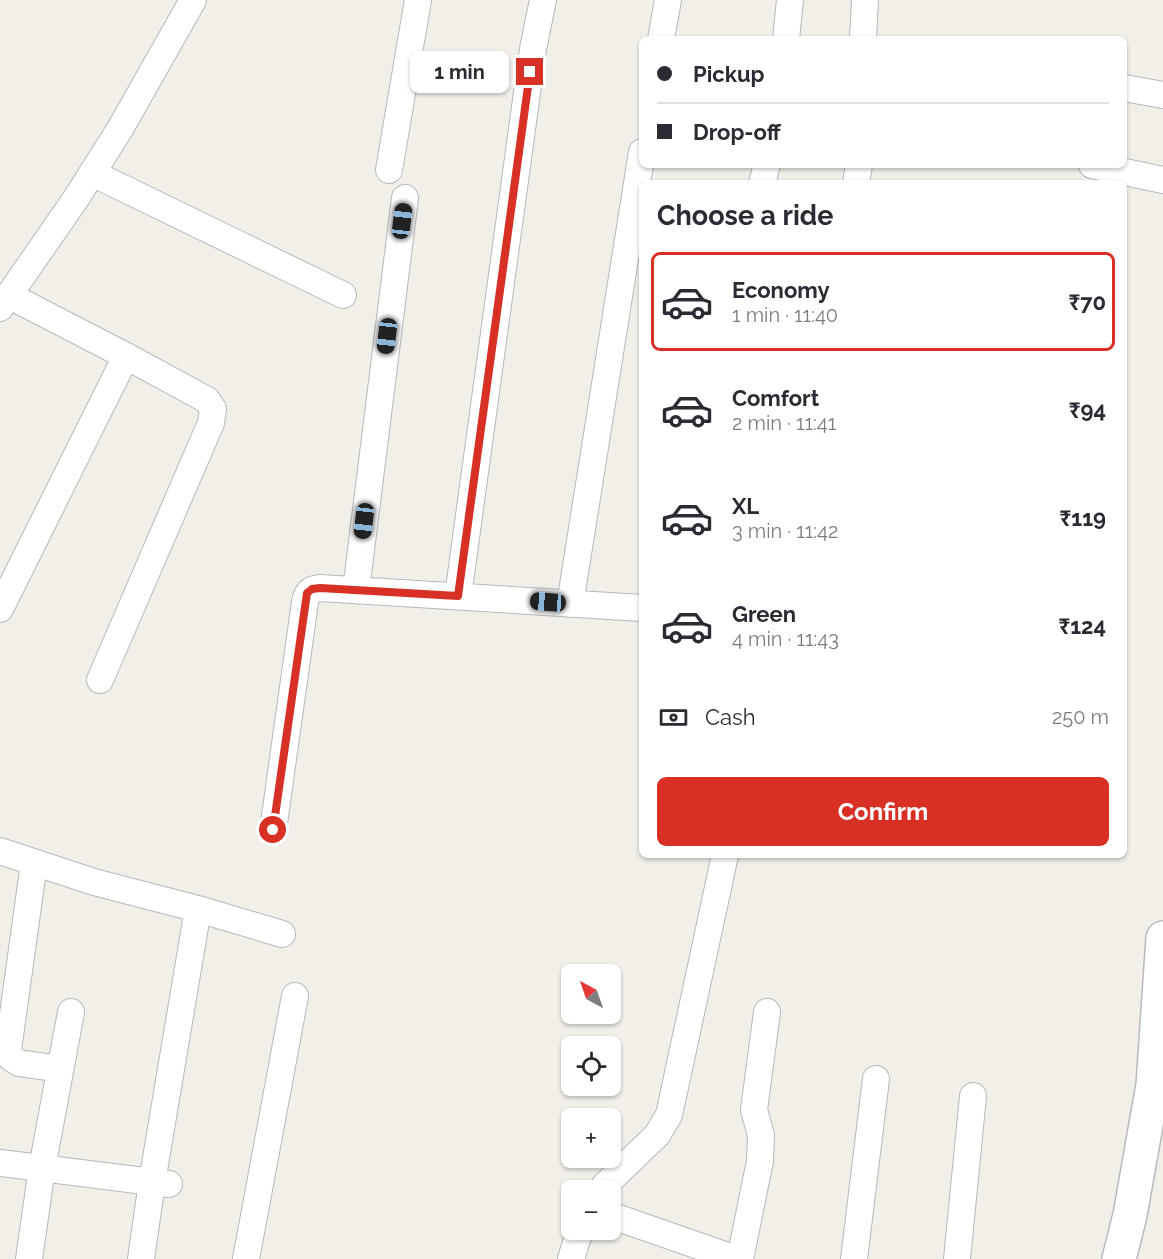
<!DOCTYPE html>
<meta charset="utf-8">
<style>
body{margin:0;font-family:Raleway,sans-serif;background:#f7f7f7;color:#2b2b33;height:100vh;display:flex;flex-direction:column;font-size:22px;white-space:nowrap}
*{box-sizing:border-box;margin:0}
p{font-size:20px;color:#7c7c81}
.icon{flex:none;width:33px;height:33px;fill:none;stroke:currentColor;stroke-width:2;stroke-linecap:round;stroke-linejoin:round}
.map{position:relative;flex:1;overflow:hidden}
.drawer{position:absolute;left:639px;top:180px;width:488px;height:678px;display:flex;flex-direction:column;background:#fff;border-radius:9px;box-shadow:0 2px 4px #0004}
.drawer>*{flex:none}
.banner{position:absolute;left:639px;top:36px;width:488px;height:132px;border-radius:9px;box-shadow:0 2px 4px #0004;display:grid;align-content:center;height:132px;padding:0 18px;background:#fff}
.needle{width:39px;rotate:320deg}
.fabs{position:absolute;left:561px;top:964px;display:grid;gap:12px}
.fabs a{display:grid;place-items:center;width:60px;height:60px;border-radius:9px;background:#fff;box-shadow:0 2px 4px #0004;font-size:30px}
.end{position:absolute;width:27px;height:27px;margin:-14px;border:8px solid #d93025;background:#fff;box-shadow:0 0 0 3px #fff}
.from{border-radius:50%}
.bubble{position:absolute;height:42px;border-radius:9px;background:#fff;box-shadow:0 2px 4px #0004;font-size:20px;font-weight:700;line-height:42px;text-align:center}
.car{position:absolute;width:18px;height:36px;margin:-18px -9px;border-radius:8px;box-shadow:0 0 4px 2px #0007;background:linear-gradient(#222 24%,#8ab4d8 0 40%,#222 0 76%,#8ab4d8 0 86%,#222 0)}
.banner b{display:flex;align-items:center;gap:21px;height:57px;font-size:22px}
.banner b+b{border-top:2px solid #e1e1e2}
.banner i{width:15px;height:15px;background:#2b2b33}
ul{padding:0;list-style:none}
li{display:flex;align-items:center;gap:18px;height:99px;margin:0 12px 9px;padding:0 6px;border:3px solid transparent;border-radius:9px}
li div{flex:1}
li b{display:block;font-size:22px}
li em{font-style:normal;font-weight:700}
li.active{border-color:#d93025}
li>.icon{width:54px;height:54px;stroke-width:1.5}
h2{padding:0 18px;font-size:27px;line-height:72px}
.pay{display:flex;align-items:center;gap:15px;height:66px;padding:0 18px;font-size:22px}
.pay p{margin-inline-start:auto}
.cta{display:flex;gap:12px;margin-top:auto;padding:12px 18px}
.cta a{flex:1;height:69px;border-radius:9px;background:#d93025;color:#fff;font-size:24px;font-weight:700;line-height:69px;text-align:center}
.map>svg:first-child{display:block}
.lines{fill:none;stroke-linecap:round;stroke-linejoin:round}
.street-casing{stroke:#b5b8bc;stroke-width:28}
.secondary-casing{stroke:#b6babf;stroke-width:36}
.street{stroke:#fff;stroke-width:26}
.secondary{stroke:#fff;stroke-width:33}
.route{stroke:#d93025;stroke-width:8}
</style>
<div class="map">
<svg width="1163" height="1259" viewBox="0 0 1163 1259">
<rect width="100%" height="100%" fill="#f1efe8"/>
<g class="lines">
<!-- street casing -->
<g class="street-casing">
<path id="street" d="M661,39L668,0
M786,39L790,0
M863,39L865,0
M1124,88L1163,95
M1092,165L1163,180
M389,170L418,0
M92,173L343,295
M762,183L767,165
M856,183L859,165
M8,295L126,356L207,400L213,409L211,423L100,680
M0,308L75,200L120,129L193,0
M356,590L405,198
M458,596L533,49L543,0
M570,604L642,152
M0,609L126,356
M273,830L305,602C307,592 310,589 320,588L642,608
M0,851L94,882L198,909L282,934
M34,863L8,1050L11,1058L19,1063L60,1069
M0,1163L169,1184
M601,1191L606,1184L657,1135L669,1115L725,855
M610,1215L736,1259
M29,1259L42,1168L71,1012
M141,1259L152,1182L198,909
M246,1259L295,996
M571,1259L580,1230
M740,1259L760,1161L761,1135L754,1110L767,1012
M854,1259L876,1079
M957,1259L973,1096"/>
</g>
<!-- secondary casing -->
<g class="secondary-casing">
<path id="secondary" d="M1119,1259L1130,1215L1153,1085L1163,938"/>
</g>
<!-- street -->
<use href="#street" class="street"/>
<!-- secondary -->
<use href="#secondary" class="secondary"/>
</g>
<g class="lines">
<!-- route -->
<path class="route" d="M273,830L307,593L312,589L320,588L458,596L530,72"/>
</g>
</svg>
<div class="fabs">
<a><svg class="needle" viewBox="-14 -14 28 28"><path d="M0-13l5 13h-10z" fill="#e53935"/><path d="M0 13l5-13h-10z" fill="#7c7c81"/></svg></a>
<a><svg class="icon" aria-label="locate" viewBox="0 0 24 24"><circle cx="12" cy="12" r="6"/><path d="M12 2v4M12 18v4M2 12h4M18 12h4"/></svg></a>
<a>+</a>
<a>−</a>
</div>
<i class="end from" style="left:273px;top:830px"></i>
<i class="end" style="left:530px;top:72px"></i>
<div class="bubble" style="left:410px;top:51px;width:99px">1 min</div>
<i class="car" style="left:402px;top:221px;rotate:7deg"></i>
<i class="car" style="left:387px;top:336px;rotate:187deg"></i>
<i class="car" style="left:364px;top:521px;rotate:187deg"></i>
<i class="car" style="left:548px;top:602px;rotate:274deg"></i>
<div class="banner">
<b><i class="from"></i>Pickup</b>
<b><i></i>Drop-off</b>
</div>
<section class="drawer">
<h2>Choose a ride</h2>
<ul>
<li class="active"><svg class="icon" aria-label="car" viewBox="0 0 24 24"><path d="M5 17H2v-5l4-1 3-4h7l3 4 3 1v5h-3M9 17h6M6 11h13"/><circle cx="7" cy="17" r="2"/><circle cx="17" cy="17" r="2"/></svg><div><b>Economy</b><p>1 min · 11:40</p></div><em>₹70</em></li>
<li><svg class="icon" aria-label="car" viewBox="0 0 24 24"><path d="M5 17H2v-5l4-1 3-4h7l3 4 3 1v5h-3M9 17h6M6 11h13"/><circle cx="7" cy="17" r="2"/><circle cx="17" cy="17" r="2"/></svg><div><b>Comfort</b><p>2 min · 11:41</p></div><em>₹94</em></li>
<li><svg class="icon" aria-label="car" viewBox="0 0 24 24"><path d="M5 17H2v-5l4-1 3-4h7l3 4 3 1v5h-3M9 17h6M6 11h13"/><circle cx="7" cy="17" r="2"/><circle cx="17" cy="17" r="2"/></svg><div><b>XL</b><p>3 min · 11:42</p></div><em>₹119</em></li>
<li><svg class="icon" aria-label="car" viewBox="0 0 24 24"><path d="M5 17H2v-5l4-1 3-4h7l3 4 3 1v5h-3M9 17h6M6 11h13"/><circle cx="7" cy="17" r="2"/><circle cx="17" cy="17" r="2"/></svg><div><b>Green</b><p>4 min · 11:43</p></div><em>₹124</em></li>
</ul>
<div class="pay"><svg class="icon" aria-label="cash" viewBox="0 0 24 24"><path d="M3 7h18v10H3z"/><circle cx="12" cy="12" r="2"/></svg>Cash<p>250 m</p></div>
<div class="cta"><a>Confirm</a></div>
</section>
</div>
